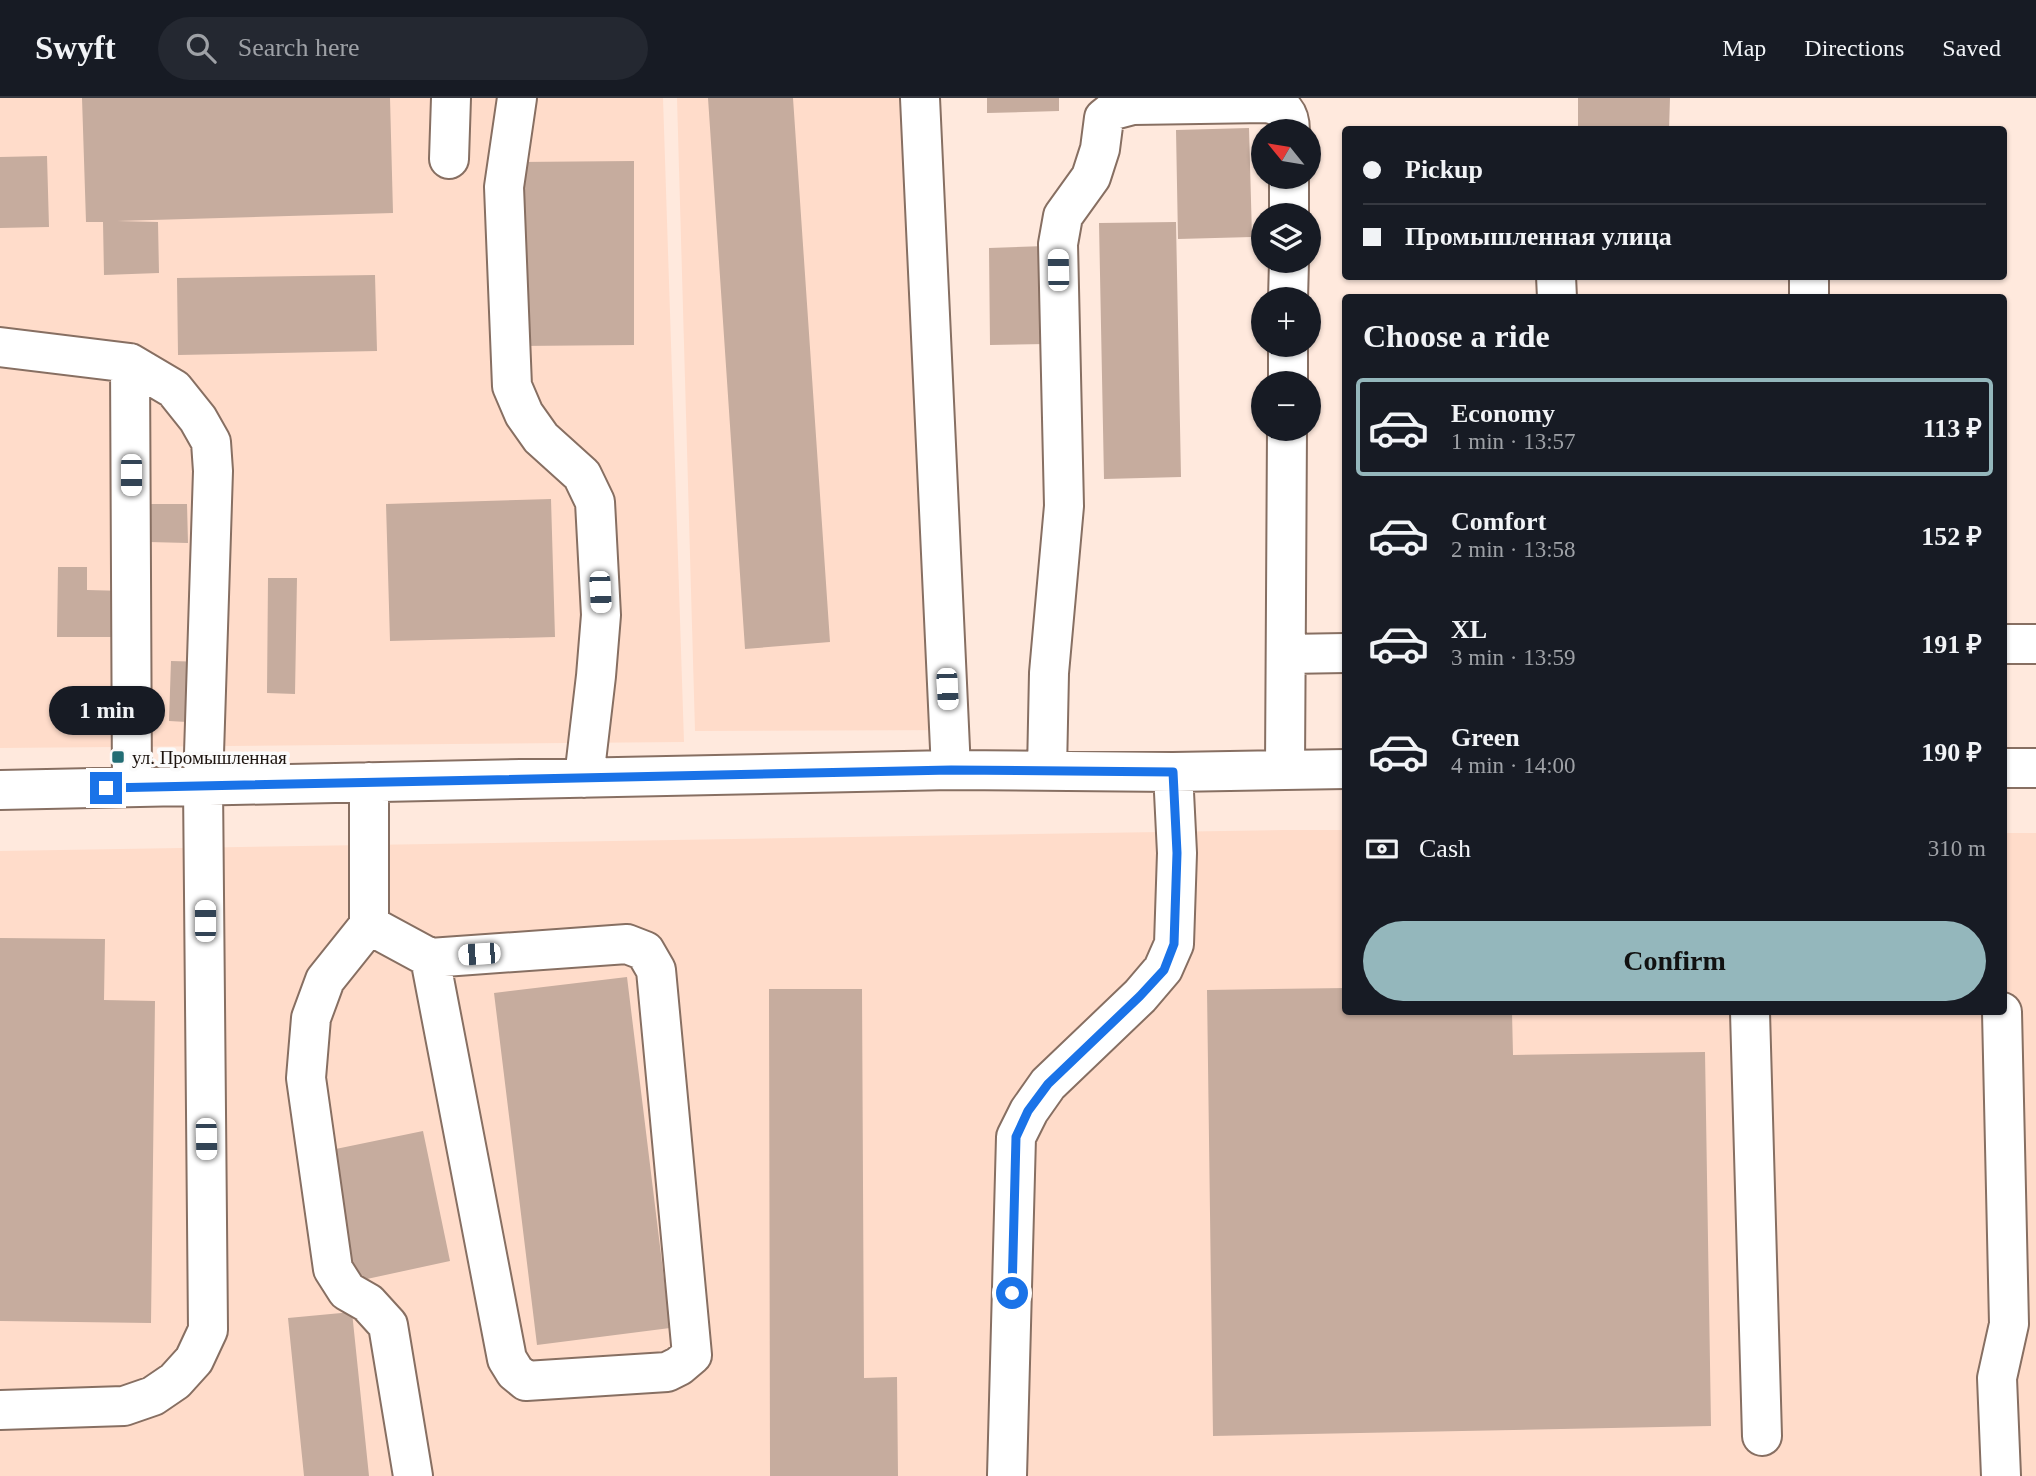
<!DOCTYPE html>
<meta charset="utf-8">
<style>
body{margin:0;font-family:Georgia,serif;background:#242831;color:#f1f3f6;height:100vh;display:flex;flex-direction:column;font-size:26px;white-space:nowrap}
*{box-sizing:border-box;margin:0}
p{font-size:23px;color:#9ea1a6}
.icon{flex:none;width:38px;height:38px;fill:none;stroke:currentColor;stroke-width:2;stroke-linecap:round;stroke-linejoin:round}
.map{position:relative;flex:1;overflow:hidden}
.side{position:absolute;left:1342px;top:196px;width:665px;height:721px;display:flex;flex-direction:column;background:#171b24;border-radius:7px;box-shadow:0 2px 5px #0004}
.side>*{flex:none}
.hud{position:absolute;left:1342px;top:28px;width:665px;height:154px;border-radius:7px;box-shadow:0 2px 5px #0004;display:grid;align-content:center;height:154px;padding:0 21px;background:#171b24}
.needle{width:46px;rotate:300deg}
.fabs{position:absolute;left:1251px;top:21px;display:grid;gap:14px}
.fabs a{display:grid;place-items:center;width:70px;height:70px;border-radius:50%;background:#171b24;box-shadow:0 2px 5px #0004;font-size:35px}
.end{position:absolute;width:32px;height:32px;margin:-16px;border:9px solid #1a73e8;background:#fff;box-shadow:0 0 0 4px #fff}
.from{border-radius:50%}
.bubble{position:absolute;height:49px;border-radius:24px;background:#171b24;box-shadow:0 2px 5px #0004;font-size:23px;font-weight:600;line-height:49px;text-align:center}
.car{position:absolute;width:21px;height:42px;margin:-21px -10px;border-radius:9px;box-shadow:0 0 5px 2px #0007;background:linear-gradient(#fff 24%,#345 0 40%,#fff 0 76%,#345 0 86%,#fff 0)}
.hud b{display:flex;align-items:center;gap:24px;height:66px;font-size:26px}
.hud b+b{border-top:2px solid #363941}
.hud i{width:18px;height:18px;background:#f1f3f6}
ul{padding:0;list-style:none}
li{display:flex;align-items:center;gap:21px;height:98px;margin:0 14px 10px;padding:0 7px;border:4px solid transparent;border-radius:7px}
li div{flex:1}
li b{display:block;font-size:26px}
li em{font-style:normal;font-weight:600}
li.on{border-color:#94b7bc}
li>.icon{width:63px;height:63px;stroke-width:1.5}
h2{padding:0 21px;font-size:32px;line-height:84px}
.pay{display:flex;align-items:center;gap:18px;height:77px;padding:0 21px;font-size:26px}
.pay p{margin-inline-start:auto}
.cta{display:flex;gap:14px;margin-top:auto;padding:14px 21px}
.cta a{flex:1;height:80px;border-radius:42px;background:#94b7bc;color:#111;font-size:28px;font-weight:600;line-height:80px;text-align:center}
header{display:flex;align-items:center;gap:42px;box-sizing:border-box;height:98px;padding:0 35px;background:#171b24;border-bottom:2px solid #363941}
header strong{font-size:33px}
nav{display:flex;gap:38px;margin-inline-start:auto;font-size:24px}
.search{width:490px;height:63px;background:#242831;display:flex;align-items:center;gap:18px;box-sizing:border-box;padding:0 24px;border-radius:38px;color:#9ea1a6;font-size:26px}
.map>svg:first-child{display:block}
.built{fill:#ffdcca}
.building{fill:#c6ac9e}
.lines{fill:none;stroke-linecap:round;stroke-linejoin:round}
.minor-casing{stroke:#876f62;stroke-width:42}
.minor{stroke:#fff;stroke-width:38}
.route{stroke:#1a73e8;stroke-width:9}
.poi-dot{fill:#226d74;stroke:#fbfbfb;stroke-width:2.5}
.labels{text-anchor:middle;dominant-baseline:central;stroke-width:7;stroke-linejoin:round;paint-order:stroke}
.poi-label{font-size:19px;fill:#1d140f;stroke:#fbfbfb;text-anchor:start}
</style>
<header>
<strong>Swyft</strong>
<div class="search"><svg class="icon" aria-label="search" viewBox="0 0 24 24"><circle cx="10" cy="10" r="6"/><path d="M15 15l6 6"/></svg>Search here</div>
<nav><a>Map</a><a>Directions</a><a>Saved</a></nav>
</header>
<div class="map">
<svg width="2036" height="1378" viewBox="0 0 2036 1378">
<rect width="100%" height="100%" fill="#ffe9dd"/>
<!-- built -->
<path class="built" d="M0,0H663L684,644L0,650Z
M677,0H932L960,632L695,633Z
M1283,732H1346V914H2004V735H2036V1378H0V753Z"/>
<!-- building -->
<path class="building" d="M82,0H390L393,115L117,123L158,124L159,175L104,177L103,124H86Z
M708,0H793L830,544L745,551Z
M987,0H1059V13L987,15Z
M1578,0H1670L1669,32H1578Z
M1249,30L1252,139L1178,141L1176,32Z
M47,58L49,129L0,130V59Z
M634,63V247L519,248L518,64Z
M1176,124L1181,379L1104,381L1099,125Z
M1045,148L1046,246L990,247L989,150Z
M375,177L377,253L178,257L177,180Z
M551,401L555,539L390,543L386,406Z
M150,406H187L188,445L149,444Z
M58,469H87V492L126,493V539H57Z
M268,480H297L295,596L267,595Z
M171,563L207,564L205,625L169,623Z
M0,840L105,841L104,902L155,903L151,1225L0,1223Z
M627,879L670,1230L537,1247L494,895Z
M1346,890V914H1512L1513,957L1705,954L1711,1328L1213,1338L1207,892Z
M769,891H862L864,1280L897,1279L898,1378H770Z
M423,1033L450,1163L353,1184L326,1053Z
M352,1214L369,1378H304L288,1220Z"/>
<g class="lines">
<!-- minor casing -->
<g class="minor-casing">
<path id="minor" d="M517,0L504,89L512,288L524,316L541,340L582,377L595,404L601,517L596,578L584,680
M920,0L951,672
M449,61L451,0
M1289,117V79
M1556,178L1557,200
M1809,200V178
M1288,201L1289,163
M0,249L130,265L174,291L198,321L211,344L213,373L203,687L208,1232L194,1262L175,1283L153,1298L124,1308L0,1312
M130,265L132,689
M1288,285V247
M2004,546H2036
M1286,556L1346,555
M2004,670H2036
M1285,671L1287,331
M1047,673L1049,575L1064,408L1058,146L1063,118L1091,79L1100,51L1104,20L1114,12L1133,7L1266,5C1284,8 1290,15 1290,33
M369,684V827L325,882L311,920L306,980L333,1171L347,1193L368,1205L388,1227L413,1378
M0,692L951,672L1173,674L1346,671
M369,827L430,860L627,846L645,853L656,872L692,1257L679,1268L667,1274L526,1283L515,1274L507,1261L430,860
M1750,914L1762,1338
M1007,1378L1016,1039L1029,1013L1048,986L1140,898L1163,871L1174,846L1177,755L1173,674
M2001,1378L1997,1280L2009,1226L2002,914"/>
</g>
<!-- minor -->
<use href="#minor" class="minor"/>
</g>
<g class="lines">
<!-- route -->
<path class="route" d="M106,690L951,672L1173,674L1177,755L1174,846L1164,872L1140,898L1048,986L1028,1013L1016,1039L1012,1195"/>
</g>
<!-- markers -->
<rect class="poi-dot" x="111" y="652" width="14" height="14" rx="3.5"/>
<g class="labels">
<!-- poi labels -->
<g class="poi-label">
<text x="132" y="659">ул. Промышленная</text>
</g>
</g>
</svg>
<div class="fabs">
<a><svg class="needle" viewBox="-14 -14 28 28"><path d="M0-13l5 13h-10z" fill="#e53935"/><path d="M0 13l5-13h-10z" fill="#9ea1a6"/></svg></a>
<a><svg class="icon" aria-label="layers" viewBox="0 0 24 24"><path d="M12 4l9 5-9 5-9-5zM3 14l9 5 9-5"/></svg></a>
<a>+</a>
<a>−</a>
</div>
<i class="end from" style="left:1012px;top:1195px"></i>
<i class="end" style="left:106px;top:690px"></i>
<div class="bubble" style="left:49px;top:588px;width:116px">1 min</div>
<i class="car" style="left:1058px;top:172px;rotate:359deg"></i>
<i class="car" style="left:131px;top:377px;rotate:180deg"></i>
<i class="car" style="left:600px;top:494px;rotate:177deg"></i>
<i class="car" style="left:947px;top:591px;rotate:177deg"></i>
<i class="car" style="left:205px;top:823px;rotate:0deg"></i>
<i class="car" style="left:479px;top:856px;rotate:266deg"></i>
<i class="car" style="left:206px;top:1041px;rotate:179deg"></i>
<div class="hud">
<b><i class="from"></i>Pickup</b>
<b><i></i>Промышленная улица</b>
</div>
<section class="side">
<h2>Choose a ride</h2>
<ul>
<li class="on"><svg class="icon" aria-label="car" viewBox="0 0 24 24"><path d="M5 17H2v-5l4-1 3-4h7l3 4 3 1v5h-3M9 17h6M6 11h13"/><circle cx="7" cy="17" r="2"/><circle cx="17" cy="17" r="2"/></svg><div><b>Economy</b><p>1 min · 13:57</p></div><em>113 ₽</em></li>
<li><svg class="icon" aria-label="car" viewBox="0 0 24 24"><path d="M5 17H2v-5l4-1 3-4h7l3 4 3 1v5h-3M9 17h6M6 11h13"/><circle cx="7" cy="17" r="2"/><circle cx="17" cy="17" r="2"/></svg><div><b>Comfort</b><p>2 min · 13:58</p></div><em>152 ₽</em></li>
<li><svg class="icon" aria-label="car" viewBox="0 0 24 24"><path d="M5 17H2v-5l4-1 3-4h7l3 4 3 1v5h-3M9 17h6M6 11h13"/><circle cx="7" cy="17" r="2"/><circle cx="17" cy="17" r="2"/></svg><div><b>XL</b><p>3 min · 13:59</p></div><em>191 ₽</em></li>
<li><svg class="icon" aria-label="car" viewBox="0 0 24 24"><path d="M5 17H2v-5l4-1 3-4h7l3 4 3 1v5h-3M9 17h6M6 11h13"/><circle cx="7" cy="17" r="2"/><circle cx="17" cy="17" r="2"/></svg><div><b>Green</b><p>4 min · 14:00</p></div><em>190 ₽</em></li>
</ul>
<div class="pay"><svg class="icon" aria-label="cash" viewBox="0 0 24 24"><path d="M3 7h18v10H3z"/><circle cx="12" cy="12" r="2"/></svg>Cash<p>310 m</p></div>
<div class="cta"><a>Confirm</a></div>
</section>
</div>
